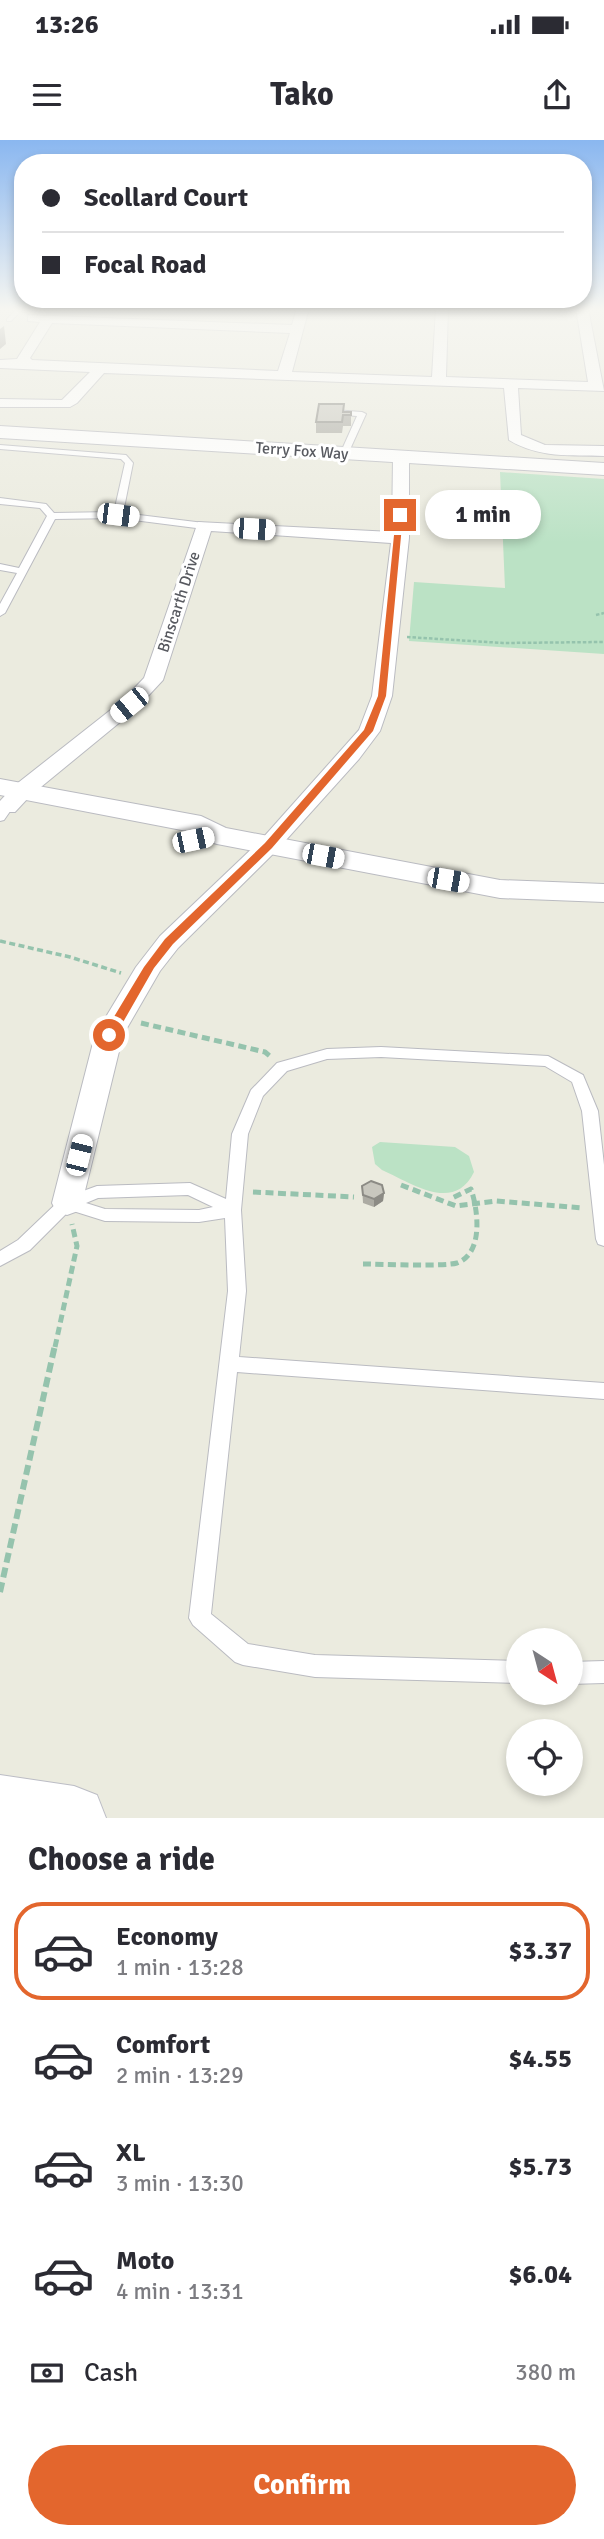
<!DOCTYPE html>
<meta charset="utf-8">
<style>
body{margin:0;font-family:Signika,sans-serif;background:#f7f7f7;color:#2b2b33;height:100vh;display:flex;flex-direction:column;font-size:26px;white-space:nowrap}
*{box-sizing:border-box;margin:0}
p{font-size:23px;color:#7c7c81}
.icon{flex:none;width:38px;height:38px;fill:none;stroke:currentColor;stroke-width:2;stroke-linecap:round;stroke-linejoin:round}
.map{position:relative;height:1678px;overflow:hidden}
.details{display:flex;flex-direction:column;background:#fff;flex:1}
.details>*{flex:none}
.hud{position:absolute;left:14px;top:14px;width:578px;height:154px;border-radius:28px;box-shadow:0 4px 10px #0003;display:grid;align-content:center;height:154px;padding:0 28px;background:#fff}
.needle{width:46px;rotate:144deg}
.controls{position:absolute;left:506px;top:1488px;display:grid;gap:14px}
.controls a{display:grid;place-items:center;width:77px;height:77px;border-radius:50%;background:#fff;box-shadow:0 4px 10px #0003;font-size:35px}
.end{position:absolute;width:32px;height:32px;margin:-16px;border:9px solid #e3662d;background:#fff;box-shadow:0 0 0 4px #fff}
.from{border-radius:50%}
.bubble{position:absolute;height:49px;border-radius:24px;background:#fff;box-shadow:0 4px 10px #0003;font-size:23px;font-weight:700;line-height:49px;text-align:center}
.car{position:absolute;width:21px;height:42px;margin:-21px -10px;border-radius:9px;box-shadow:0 0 5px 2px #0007;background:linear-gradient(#fff 24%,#345 0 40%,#fff 0 76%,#345 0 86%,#fff 0)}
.hud b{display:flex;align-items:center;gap:24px;height:66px;font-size:26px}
.hud b+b{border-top:2px solid #e1e1e2}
.hud i{width:18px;height:18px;background:#2b2b33}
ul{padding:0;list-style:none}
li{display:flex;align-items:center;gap:21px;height:98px;margin:0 14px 10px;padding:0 14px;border:4px solid transparent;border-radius:28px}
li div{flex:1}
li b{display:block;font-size:26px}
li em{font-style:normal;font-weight:700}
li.on{border-color:#e3662d}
li>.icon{width:63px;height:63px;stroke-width:1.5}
h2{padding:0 28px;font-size:32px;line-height:84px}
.pay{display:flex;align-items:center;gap:18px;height:77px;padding:0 28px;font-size:26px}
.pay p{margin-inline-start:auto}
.cta{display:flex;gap:14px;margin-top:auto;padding:14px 28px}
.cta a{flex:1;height:80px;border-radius:42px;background:#e3662d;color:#fff;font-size:28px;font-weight:700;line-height:80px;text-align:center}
.status{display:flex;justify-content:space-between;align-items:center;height:49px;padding:0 35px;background:#fff;direction:ltr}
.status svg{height:19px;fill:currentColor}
header{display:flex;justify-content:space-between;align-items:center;height:91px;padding:0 28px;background:#fff;font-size:32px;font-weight:700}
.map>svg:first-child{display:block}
.green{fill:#bbe2c5}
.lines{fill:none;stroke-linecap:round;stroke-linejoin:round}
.service-casing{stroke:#babbc1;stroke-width:2}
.minor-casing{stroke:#babbc1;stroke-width:2}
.tertiary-casing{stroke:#babbc1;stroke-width:2}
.secondary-casing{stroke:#bcbdc5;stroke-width:2}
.path-far3{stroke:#95c3ad;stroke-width:2.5;stroke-dasharray:3.5 2;stroke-linecap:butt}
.path-far2{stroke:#95c3ad;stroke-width:3.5;stroke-dasharray:6 3.5;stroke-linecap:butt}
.path-far1{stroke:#95c3ad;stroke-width:5;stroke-dasharray:8 4.5;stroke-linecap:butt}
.path{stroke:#95c3ad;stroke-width:6;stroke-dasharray:10 5;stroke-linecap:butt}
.service{fill:#fff;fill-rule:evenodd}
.minor{fill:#fff;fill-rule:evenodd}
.tertiary{fill:#fff;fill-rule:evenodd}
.secondary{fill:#fff;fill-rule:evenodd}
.wall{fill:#acaba3}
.shaded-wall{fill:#8c8b85}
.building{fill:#c8c7be;stroke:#8c8b85;stroke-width:2}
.route{fill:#e3662d}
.labels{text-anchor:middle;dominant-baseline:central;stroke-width:6;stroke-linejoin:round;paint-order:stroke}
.far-street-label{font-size:16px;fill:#585a60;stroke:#fff}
</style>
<div class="status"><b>13:26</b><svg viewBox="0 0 49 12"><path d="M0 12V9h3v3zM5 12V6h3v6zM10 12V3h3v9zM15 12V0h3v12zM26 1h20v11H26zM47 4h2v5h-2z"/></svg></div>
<header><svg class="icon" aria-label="menu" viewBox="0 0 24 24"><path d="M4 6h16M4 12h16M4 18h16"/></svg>Tako<svg class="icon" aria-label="share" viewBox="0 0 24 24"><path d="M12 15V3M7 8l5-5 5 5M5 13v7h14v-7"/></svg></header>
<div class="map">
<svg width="604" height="1678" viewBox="0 0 604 1678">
<rect width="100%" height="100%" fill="#ebebdf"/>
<!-- green -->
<path class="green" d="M500,332L604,339V514L409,501L414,442L505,448Z
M380,1002L455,1007L469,1016L474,1032C454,1073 413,1044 382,1030L375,1024L372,1007Z"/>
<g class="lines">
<!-- service casing -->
<g class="service-casing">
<path id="service" d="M18,168H24L11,181H7V179Z
M333,270L362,272L366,274L347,316L340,314L357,276L330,274L329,272Z
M0,305L126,315L133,323L123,373L204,383L208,386L204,389L118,378L55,379L5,473L0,476V464L17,433L0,430V424L19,428L47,376L40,368L0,364V358L46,364L54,373L114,372L125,323L121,319L0,309Z
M7,663L13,667L4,680L0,681V668Z
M381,907L548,916L583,935L598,971L604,1025V1106L598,1104L596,1099L582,971L572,942L545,926L381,917L327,919L287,931L263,956L248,994L241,1070L246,1151L239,1217L604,1243V1259L237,1232L211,1474L248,1504L315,1515L518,1521V1543L315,1537L243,1525L235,1522L193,1485L189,1478L228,1151L225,1078L199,1082L105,1081L70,1070L30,1110L0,1126V1111L18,1100L61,1059L97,1046L190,1043L226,1059L232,994L251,950L277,923L327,909ZM188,1055L213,1067L199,1070L105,1069L86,1063L98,1058Z
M604,1521V1543L570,1544V1522Z"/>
</g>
<!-- minor casing -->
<g class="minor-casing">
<path id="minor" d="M297,168H309L292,232L432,237L436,168H448L446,237L588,242L576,168H588L604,251L518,248L521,295L545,305L604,306V316C571,315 538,318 509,300L504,248L104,233L77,263L70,267H0V259L62,260L90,232L0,228V220L17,219L40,182L28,181V175L292,185ZM52,183L290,193L278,231L32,220L30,218Z
M401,313L409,318V398L392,556L380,591L359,619L277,710L178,808L160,831L123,895L82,1063L78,1071L67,1075L56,1071L52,1063L95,895L136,827L160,796L261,700L359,590L372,556L391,403L211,391L163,540L136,569L30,656L15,672H0V661L14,646L122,561L144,538L198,382L392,392L393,318Z"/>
</g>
<!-- tertiary casing -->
<g class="tertiary-casing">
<path id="tertiary" d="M0,286L604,323V335L0,298Z
M0,639L201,676L226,688L500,740L604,744V762L500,758L217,704L207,701L192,692L0,655Z"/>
</g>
<!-- secondary casing -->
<g class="secondary-casing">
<path id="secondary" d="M0,1635L74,1646L97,1655L106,1678H0Z"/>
</g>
<!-- path-far3 -->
<path class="path-far3" d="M596,475L604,473
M407,497L503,503L604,502"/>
<!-- path-far2 -->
<path class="path-far2" d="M0,801L70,817L121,833"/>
<!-- path-far1 -->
<path class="path-far1" d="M141,883L265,912L271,917
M401,1045L456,1066L496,1061L583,1068
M253,1052L354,1057
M363,1124C382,1124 442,1127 457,1123C484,1113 478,1070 471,1049L450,1059
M55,1207L77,1106L72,1084"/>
<!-- path -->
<path class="path" d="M0,1452L55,1205"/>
<!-- service -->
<use href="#service" class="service"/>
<!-- minor -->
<use href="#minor" class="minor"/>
<!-- tertiary -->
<use href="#tertiary" class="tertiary"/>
<!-- secondary -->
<use href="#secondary" class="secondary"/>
</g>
<!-- wall -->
<path class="wall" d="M344,264V272H351V286H343L342,293H316V282Z
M362,1046L384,1053L383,1061L374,1067L363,1063Z"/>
<!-- shaded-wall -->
<path class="shaded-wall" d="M4,186L6,204L0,209V189Z
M384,1053L383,1061L374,1067V1059Z"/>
<!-- building -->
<path class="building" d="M319,264H344L343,272H351V275H343L342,282H316Z
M371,1041L382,1045L384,1053L374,1059L363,1055L362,1046Z"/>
<!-- sky -->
<linearGradient id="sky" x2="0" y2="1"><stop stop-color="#8ab7f0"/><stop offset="0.42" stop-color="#f6f6f1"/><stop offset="1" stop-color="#f6f6f1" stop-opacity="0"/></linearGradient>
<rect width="604" height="403" fill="url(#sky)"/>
<!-- route -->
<path class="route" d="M400,373L403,375L386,556L373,591L272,708L173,804L154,828L114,898H105L103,895L144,827L165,799L265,703L364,590L378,556L396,375Z"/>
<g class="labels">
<!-- far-street labels -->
<g class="far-street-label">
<text transform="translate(302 311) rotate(4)">Terry Fox Way</text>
<text transform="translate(179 462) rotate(-72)">Binscarth Drive</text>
</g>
</g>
</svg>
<div class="controls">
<a><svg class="needle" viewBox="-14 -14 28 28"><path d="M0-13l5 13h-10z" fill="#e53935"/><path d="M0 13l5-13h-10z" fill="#7c7c81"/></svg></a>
<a><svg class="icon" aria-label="locate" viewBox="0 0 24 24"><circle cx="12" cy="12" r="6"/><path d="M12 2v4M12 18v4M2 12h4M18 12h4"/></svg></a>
</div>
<i class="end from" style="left:109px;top:895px"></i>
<i class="end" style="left:400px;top:375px"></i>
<div class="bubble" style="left:425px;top:350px;width:116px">1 min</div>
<i class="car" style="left:118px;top:375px;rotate:97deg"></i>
<i class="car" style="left:254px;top:389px;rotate:94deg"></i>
<i class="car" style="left:129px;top:565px;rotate:231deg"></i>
<i class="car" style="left:193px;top:700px;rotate:78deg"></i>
<i class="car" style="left:323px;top:716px;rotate:101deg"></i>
<i class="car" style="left:448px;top:740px;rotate:100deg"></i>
<i class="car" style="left:79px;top:1015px;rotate:14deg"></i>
<div class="hud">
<b><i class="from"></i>Scollard Court</b>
<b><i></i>Focal Road</b>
</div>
</div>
<section class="details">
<h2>Choose a ride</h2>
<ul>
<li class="on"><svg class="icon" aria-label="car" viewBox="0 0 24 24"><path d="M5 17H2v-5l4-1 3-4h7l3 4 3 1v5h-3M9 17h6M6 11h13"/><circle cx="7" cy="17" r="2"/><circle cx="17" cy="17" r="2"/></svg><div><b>Economy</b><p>1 min · 13:28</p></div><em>$3.37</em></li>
<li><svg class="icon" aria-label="car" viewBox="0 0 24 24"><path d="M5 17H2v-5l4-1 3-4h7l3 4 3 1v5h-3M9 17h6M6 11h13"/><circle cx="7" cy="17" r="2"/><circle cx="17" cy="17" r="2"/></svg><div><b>Comfort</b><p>2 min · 13:29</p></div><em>$4.55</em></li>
<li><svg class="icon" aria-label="car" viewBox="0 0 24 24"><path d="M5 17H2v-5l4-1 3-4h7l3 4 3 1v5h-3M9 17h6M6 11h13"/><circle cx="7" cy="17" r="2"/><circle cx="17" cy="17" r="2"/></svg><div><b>XL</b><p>3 min · 13:30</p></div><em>$5.73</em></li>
<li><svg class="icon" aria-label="car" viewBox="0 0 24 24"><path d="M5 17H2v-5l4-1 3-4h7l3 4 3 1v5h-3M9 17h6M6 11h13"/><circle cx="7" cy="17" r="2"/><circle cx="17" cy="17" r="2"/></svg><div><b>Moto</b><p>4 min · 13:31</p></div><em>$6.04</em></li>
</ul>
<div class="pay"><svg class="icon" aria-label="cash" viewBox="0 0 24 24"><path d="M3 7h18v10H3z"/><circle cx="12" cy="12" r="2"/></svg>Cash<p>380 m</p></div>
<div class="cta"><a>Confirm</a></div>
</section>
